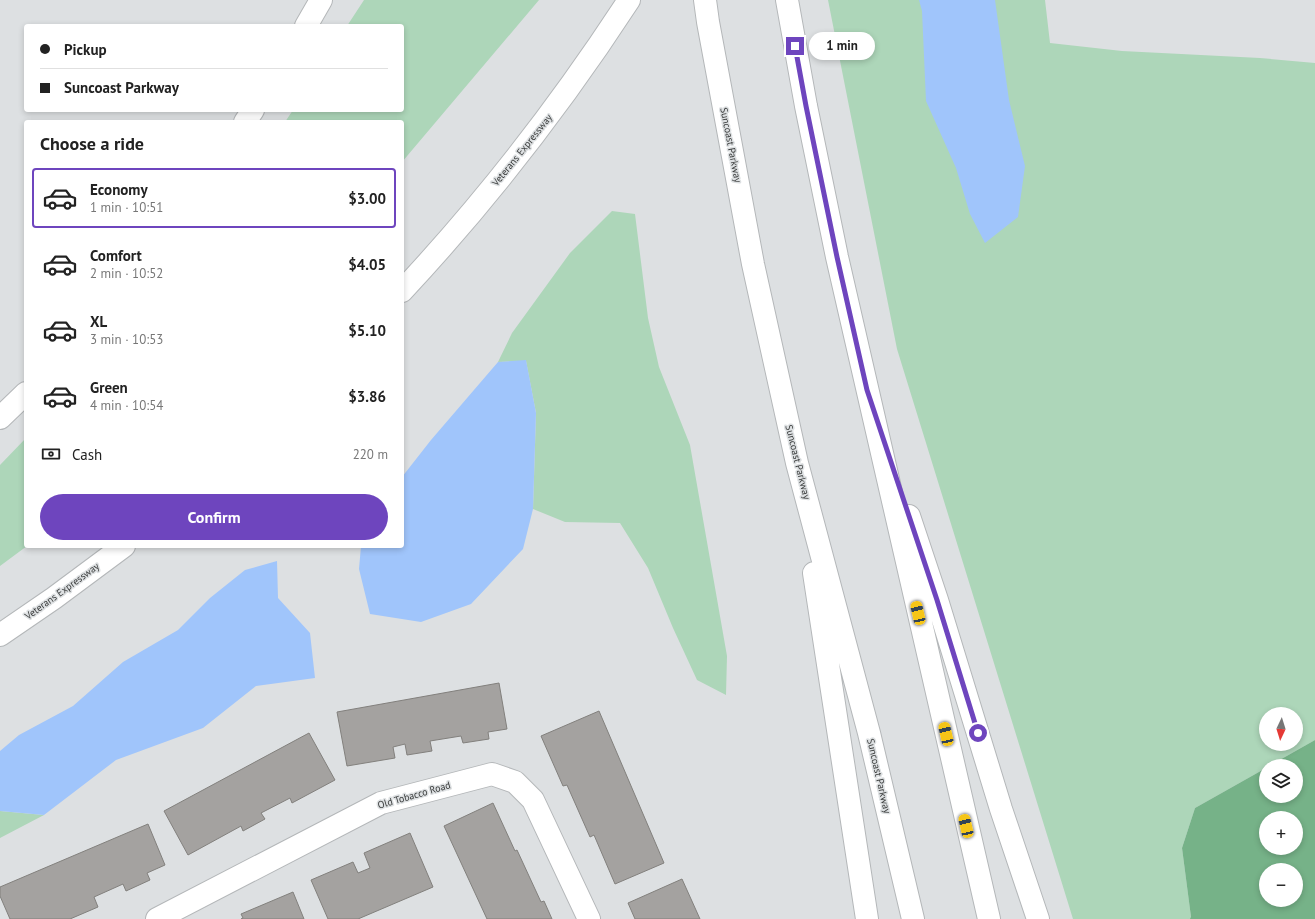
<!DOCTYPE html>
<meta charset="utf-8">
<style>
body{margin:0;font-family:"PT Sans",sans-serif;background:#f2f2f2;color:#222;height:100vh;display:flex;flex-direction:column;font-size:15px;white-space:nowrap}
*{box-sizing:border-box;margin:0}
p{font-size:13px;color:#767676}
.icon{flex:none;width:22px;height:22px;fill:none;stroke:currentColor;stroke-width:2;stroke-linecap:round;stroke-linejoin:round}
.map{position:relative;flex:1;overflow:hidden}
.details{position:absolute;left:24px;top:120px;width:380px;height:428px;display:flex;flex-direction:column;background:#fff;border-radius:4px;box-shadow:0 2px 6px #0003}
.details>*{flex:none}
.guide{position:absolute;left:24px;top:24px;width:380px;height:88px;border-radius:4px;box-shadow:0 2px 6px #0003;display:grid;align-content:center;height:88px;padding:0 16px;background:#fff}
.needle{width:26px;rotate:184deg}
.buttons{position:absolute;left:1259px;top:707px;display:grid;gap:8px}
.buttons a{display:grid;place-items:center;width:44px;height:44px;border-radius:50%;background:#fff;box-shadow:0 2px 6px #0003;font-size:20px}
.end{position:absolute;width:18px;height:18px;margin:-9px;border:5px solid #6e45be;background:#fff;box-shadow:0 0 0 2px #fff}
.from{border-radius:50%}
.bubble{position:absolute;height:28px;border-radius:14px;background:#fff;box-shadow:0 2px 6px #0003;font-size:13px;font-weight:600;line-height:28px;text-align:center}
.car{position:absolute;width:12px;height:24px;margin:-12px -6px;border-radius:5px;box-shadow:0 0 3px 1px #0007;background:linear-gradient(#f5c518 24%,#345 0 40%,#f5c518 0 76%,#345 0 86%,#f5c518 0)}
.guide b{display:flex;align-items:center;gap:14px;height:38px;font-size:15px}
.guide b+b{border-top:1px solid #e0e0e0}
.guide i{width:10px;height:10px;background:#222}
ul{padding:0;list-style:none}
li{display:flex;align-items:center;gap:12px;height:60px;margin:0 8px 6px;padding:0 8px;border:2px solid transparent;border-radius:4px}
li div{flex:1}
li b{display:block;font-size:15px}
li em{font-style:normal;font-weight:600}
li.on{border-color:#6e45be}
li>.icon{width:36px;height:36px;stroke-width:1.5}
h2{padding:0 16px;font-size:18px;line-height:48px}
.pay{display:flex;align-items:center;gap:10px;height:44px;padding:0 16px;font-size:15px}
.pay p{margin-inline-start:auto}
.primary-button{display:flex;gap:8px;margin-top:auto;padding:8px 16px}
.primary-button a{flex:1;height:46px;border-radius:24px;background:#6e45be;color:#fff;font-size:16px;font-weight:600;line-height:46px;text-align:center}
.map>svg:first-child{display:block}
.green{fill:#add6b9;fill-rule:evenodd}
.forest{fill:#76b288;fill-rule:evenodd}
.water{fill:#a0c5fb}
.building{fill:#a4a2a0;stroke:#82807d}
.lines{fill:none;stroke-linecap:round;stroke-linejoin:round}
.minor-casing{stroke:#b4b7b9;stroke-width:24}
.highway-casing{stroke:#b4b7b9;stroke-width:24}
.minor{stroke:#fff;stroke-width:22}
.highway{stroke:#fff;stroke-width:22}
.route{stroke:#6e45be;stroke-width:5}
.labels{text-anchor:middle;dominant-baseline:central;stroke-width:3;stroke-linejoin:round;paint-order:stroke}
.street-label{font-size:10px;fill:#3a3c3c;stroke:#dde0e2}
</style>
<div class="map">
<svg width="1315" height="919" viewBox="0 0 1315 919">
<rect width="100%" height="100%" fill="#dde0e2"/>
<!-- green -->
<path class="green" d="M364,0H539L402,162V122H285L293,110H402V26H347Z
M828,0H1045L1050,43L1122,51L1260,58L1315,63V740L1269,766H1266V768L1195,808L1182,848L1191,917L1193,919H1073L897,349ZM1266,714H1296V744H1266Z
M612,211L635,214L648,318L659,367L690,445L727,656L726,695L697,680L673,628L648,568L620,523L565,522L533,509L536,413L526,361L498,362L512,333L570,253Z
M26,438L27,546L0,566V465Z
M0,811L44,815L0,838Z"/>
<!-- forest -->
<path class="forest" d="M1315,740V919H1190L1191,917L1182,848L1195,808L1266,768V796H1296V766H1269ZM1266,818H1296V848H1266ZM1266,870H1296V900H1266Z"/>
<!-- water -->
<path class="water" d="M919,0H995L1009,100L1025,166L1018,217L985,243L970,214L956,168L926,101L922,11Z
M526,360L536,413L533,509L523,549L471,604L421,622L370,614L359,569L361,546H402V477L431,440L498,362Z
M277,561L278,598L310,633L315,678L256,686L203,728L116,760L44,815L0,811V751L19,735L73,706L123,662L178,630L210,598L245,570Z"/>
<!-- building -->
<path class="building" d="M499,683L507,729L488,732L489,739L463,743L461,736L430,741L432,751L407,755L405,744L393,747L395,758L347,766L337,712Z
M599,711L664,863L615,884L594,835L590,837L567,785L563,786L541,736Z
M309,733L335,780L292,803L290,798L261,813L265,819L243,831L241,826L188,855L164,811Z
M493,803L515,851L517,850L541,902L544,901L552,919H487L444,826Z
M148,824L165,865L147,873L150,880L126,891L123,884L94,897L98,907L70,919H10L0,896V887Z
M410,833L433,887L358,919H328L311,880L353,862L358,873L370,868L364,853Z
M682,879L700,919H635L628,903Z
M293,892L304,919H241L243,918L241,914Z"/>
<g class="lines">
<!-- minor casing -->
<g class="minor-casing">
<path id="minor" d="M157,919L381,803L492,774L515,782L533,800L589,919"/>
</g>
<!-- highway casing -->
<g class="highway-casing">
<path id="highway" d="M705,0L708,22L753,264L797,463L869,733L913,919
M787,0L806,106L837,257L989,919
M306,26L321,0
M245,122L253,110
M402,291C486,201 562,103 629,0
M0,418L26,393
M909,516L937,600L1001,809L1038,919
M814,573L867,919
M0,635L54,598L124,546"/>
</g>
<!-- minor -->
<use href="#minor" class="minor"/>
<!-- highway -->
<use href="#highway" class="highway"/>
</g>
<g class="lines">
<!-- route -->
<path class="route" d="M795,46L806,106L837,257L867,390L937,600L978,733"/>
</g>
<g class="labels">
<!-- street labels -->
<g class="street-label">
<text transform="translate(731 145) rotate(79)">Suncoast Parkway</text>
<text transform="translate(522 150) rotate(-51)">Veterans Expressway</text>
<text transform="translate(798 462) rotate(76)">Suncoast Parkway</text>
<text transform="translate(62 591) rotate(-36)">Veterans Expressway</text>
<text transform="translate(879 776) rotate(77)">Suncoast Parkway</text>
<text transform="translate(414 795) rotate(-16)">Old Tobacco Road</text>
</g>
</g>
</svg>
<div class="buttons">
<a><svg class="needle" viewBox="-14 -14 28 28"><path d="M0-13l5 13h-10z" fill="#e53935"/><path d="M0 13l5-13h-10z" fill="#767676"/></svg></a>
<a><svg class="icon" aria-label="layers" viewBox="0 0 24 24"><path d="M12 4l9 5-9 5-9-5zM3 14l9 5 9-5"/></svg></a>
<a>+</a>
<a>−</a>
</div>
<i class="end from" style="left:978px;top:733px"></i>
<i class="end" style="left:795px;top:46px"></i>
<div class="bubble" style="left:809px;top:32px;width:66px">1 min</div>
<i class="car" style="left:918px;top:613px;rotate:347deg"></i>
<i class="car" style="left:946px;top:734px;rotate:347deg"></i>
<i class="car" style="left:966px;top:826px;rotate:347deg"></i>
<div class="guide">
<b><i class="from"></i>Pickup</b>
<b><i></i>Suncoast Parkway</b>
</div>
<section class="details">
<h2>Choose a ride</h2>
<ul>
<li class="on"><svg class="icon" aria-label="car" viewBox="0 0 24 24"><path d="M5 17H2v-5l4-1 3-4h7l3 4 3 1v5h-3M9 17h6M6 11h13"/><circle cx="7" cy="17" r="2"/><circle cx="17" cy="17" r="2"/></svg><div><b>Economy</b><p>1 min · 10:51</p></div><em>$3.00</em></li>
<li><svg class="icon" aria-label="car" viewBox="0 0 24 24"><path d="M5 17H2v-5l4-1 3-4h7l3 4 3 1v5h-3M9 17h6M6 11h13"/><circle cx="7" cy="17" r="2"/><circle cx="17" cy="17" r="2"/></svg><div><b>Comfort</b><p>2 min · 10:52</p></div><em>$4.05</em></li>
<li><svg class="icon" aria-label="car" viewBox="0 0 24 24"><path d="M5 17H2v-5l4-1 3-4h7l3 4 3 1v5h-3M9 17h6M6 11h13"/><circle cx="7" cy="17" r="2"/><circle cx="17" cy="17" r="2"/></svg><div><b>XL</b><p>3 min · 10:53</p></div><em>$5.10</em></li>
<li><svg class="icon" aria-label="car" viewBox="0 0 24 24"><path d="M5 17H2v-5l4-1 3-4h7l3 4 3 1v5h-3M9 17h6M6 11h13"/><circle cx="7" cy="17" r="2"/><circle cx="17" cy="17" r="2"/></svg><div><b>Green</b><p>4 min · 10:54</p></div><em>$3.86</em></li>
</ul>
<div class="pay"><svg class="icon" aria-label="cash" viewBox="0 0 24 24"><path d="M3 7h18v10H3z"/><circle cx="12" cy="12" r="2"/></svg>Cash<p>220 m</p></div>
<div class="primary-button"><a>Confirm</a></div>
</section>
</div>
